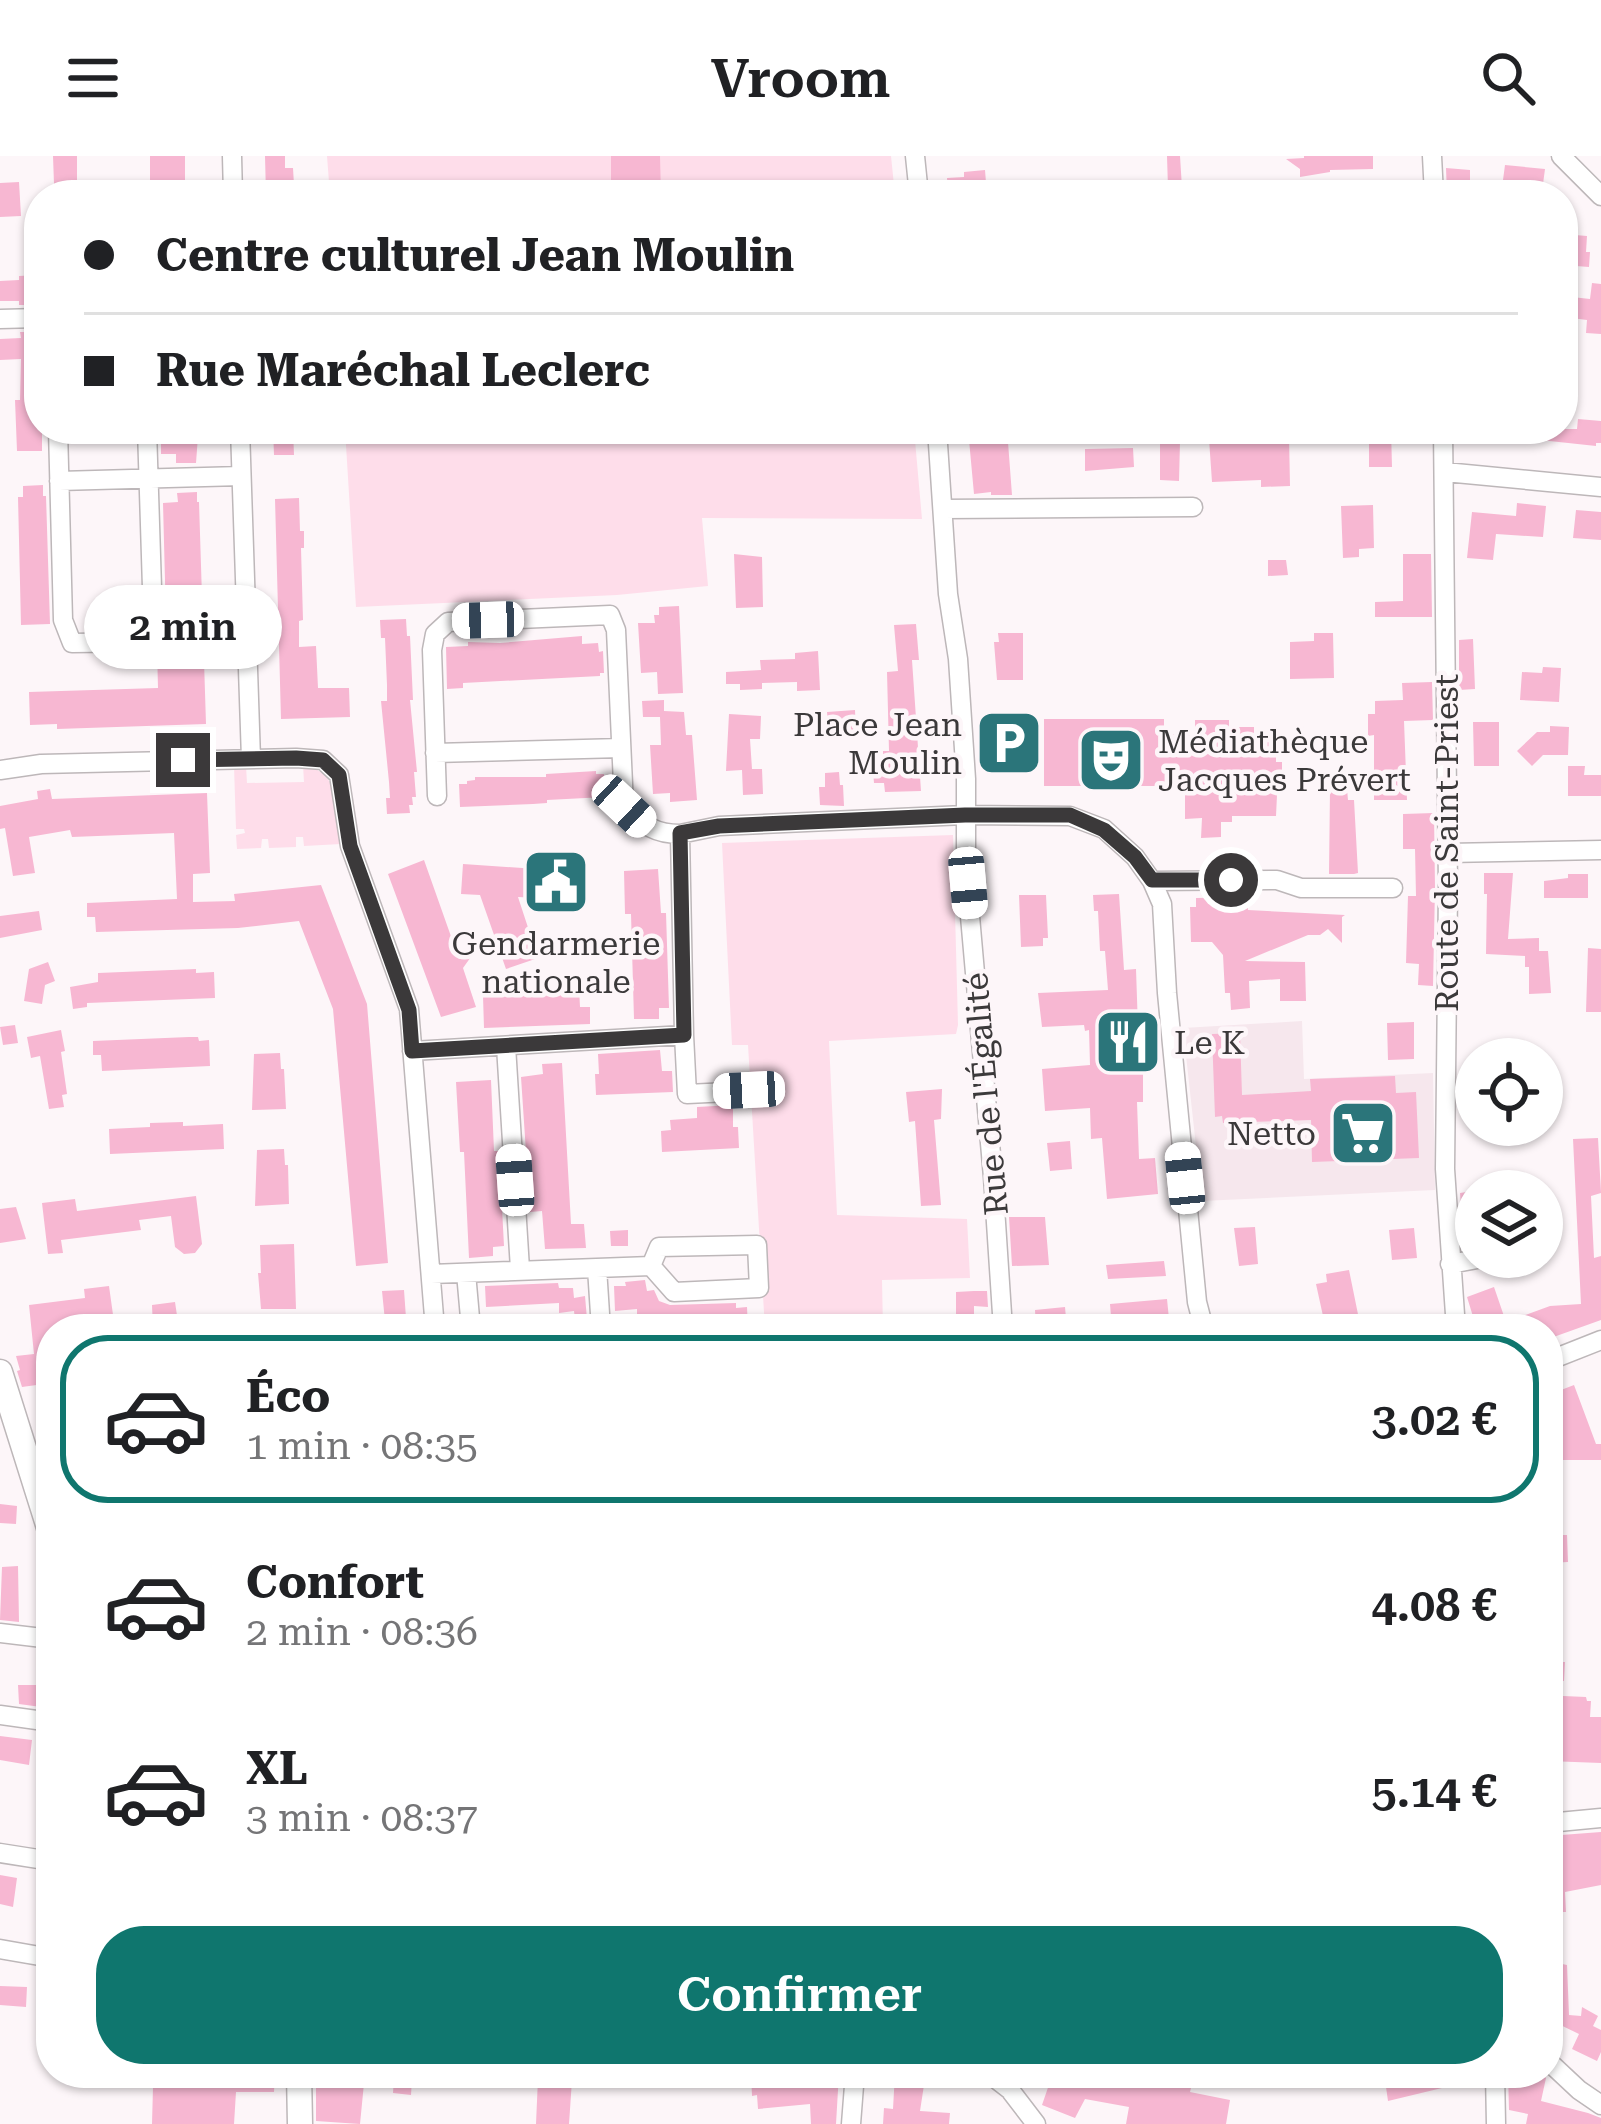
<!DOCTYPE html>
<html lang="fr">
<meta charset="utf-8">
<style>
body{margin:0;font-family:"Roboto Serif",serif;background:#f2f2f2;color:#202124;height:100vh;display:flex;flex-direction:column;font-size:45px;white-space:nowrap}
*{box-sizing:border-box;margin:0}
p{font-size:39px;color:#757577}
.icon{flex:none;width:66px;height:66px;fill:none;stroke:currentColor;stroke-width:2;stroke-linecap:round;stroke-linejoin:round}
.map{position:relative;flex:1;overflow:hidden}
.drawer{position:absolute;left:36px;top:1158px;width:1527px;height:774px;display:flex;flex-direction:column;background:#fff;border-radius:48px;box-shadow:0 3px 9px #0004}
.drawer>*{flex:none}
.banner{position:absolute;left:24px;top:24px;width:1554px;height:264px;border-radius:48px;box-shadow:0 3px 9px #0004;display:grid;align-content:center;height:264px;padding:0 60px;background:#fff}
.fabs{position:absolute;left:1455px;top:882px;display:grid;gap:24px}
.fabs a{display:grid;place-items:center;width:108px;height:108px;border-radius:50%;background:#fff;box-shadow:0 3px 9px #0004;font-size:60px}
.end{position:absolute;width:54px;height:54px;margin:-27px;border:15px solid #3b393a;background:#fff;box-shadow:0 0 0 6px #fff}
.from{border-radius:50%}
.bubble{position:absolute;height:84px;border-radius:42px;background:#fff;box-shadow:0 3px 9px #0004;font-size:39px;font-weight:600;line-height:84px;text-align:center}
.car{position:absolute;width:36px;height:72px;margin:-36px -18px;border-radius:15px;box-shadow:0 0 9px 3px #0007;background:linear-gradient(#fff 24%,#345 0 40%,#fff 0 76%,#345 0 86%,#fff 0)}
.banner b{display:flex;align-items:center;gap:42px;height:114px;font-size:45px}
.banner b+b{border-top:3px solid #e0e0e0}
.banner i{width:30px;height:30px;background:#202124}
ul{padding:21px 0 0;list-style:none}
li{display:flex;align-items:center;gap:36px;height:168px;margin:0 24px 18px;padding:0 36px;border:6px solid transparent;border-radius:48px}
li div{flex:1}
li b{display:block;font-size:45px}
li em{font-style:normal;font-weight:600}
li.selected{border-color:#0f766e}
li>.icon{width:108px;height:108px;stroke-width:1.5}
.primary-button{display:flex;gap:24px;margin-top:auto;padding:24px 60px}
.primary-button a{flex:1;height:138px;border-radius:48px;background:#0f766e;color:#fff;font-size:48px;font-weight:600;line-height:138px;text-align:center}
header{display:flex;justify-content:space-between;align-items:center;height:156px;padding:0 60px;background:#fff;font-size:54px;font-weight:600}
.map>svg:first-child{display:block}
.built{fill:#f6e7ed}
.green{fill:#feddea}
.building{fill:#f7b7d2}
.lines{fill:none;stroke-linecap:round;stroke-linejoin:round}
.minor-casing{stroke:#bdb7b9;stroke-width:21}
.major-casing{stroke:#bdb7b9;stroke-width:27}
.minor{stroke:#fff;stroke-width:18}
.major{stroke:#fff;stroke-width:24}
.route{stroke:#3b393a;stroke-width:15}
.labels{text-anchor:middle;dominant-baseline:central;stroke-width:9;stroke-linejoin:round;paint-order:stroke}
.poi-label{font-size:33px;fill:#3b393a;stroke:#fdf6f9;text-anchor:end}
.street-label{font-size:33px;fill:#3b393a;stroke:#fdf6f9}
</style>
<header><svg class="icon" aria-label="menu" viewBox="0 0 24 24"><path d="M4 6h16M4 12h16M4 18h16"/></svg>Vroom<svg class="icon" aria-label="search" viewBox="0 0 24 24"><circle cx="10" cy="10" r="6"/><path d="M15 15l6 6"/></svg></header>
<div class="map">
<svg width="1601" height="1968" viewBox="0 0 1601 1968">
<rect width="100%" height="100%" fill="#fdf6f9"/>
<!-- built -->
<path class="built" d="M1302,865L1304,923L1433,917L1435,1034L1202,1045L1183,872Z"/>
<!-- green -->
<path class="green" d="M327,0H891L895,39H330Z
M345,273H914L922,363L702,362L708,430L617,439L356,451Z
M303,609C344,618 335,654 341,688L304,690L303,681H296V691L269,692L268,683H262L261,692L237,693L236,679L245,677L244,673H236L234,610H246L247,627L304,626Z
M953,679L958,869L956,878L829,885L837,1059L967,1063L970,1122L882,1124L883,1173H765L748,889H732L722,687Z"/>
<!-- building -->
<path class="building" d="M53,0H77V27L54,28Z
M150,0H185V26L150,25Z
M265,0H285V12H293L294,29H286V39H266Z
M611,0H660L661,39H611Z
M1167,0H1180L1182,32H1168Z
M1304,0H1373V13L1330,14V16L1300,21V13L1286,3L1304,2Z
M1505,9L1545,13L1543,28L1503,24Z
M1446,12L1470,14V39H1447Z
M985,14L987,39H948L947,22L964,21V16Z
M19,26L21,60L0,61V27Z
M1563,78L1587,80L1586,96H1590L1589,111L1563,109Z
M36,119V124H39L37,149H19V145H0V125L19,124V120Z
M1592,127L1601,128V178L1586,177L1587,164L1563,161V140L1590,143Z
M20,176H37L39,182V273H42V295H17L15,244H20L21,203L0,204V183L21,182Z
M1578,263L1601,265V287H1596V290L1531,283V273H1577Z
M176,273H195V280H198L196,307H176V298H161V281L176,280Z
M273,273H293L294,299H274Z
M968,273H1007L1012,339H991V336L974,338Z
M1372,273H1391L1392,311H1369V279H1372Z
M1289,280L1290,330L1261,331V324L1212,326L1209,283Z
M1160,285L1180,286L1179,325L1160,324Z
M1133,292L1134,311L1085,315V293Z
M43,329V340H46L50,468L21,469L18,341H23V330Z
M197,336V346H199L206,568L57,573V568L30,569L29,536L158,532L157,493H162V479L166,464L163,347L178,346L177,337Z
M299,342L300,375H304V392H301L303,464L299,465V491L316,490L318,532H349L350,561L281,563L275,343Z
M1517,347L1546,350L1543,381L1496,378L1493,404L1467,402L1472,356L1516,360Z
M1373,349L1374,392L1359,393V401L1343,402L1341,350Z
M1576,354L1601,356V384L1573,382Z
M734,398L762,401L763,451L736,452Z
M1403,398H1431L1432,461H1375V446L1403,445Z
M1268,404H1286L1288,419L1268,420Z
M679,450L683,537L658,538L657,516L641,517L638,467H655L654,459H659V451Z
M406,463L407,480H410L413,544H410L417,616H414L416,641H412L413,649H409L410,657L387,658L386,642H390L389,626L381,545H387V529L385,482H381L380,464Z
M916,468L919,504H912L921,635L885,636L884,627H874L872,604H883V595H889L887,516L898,515L894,469Z
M998,477H1023V524H997L994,486H999Z
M1314,477H1333L1334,522L1290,523V486L1314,485Z
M582,480V488L598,487L599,496L603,495L604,517H600V520L463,527V532L447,533L446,491L468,490V486L500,487Z
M1473,483L1475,533L1459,534V484Z
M818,495L820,534L797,535V526L762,527V533L740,534V528H726V516L761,514L760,504L795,503V497Z
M1543,511L1561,512L1559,546L1520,544L1522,516L1542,517Z
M1432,526L1433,564L1404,565L1407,644H1374V579L1368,580V558H1375V545L1403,544L1402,527Z
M664,544V555L684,556L686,579H692L697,644L670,646V637L653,638L650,589H661L660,561H643L642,545Z
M855,554L856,578L829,579L827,556Z
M729,558L761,560L760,583H750L752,613H762L763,638L743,639L742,614L726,615Z
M1044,563H1164V578H1195V564H1229V571H1254V579H1276V606H1282V639H1277L1276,660H1232V666H1221V681L1201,682L1202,662L1185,663V630H1044Z
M1473,566H1499V610H1474Z
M1550,570L1569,571L1568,599H1543L1532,610L1517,595L1537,576H1550Z
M1568,610H1585L1584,619H1601V640H1568Z
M596,615V618H604L605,641L547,644V647L533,648L460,651L459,628H467V625L475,624V621H546V618Z
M839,616L840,629H843L844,650L820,649L819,631H825V617Z
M50,633L52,643L207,637L210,717L193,718V746L235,745L234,738L321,729L367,848L388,1107L356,1110L333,853L299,765L238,772L96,776L95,761H87V747L177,743L174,677L72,681L70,674L29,681L35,717L13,720L5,672L0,673V650L38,643L37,635Z
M1330,633H1347L1348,644H1354L1358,717L1354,718H1329Z
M1434,657L1435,732L1433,830L1418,829L1419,808L1406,807L1408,740H1416L1415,693H1403V658Z
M424,704L459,803L473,798L463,812L476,851L441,861L388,718Z
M463,708L566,715L565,739L557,738V743L518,741L538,802L506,813L480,739L461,738Z
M658,713L661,757H666L669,852H659V863H634L631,758H625L624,715Z
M1484,717H1513L1508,783L1539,782V795H1548L1551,837L1529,838V811H1525V800L1486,798L1487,738H1484Z
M1568,718H1588V742H1544V725L1568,722Z
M1119,738L1124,814L1136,813L1138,872H1143V946H1137L1139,1003L1155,1002L1158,1038L1107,1043L1102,982L1091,983L1090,952L1045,955L1042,913L1090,909L1089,874L1085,875L1084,869L1042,871L1038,837L1108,834L1105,795H1100L1098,755H1094L1093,739Z
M1019,739H1046L1048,782H1043V790L1021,791Z
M1248,741V754L1345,759L1342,761V787L1328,773L1320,779H1308L1245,805L1305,806L1306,845H1280V823L1249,825L1250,852L1231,854L1230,837H1225L1223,799L1212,786H1191L1190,751H1196V742Z
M39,755L42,774L0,782V760Z
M1588,792L1601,793V856H1586Z
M48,806L55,825L45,829L42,848L24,845L29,813Z
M196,813V817L214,816L215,842L87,847V851L73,853L70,831L98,826V817Z
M579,832L580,851H590V868L484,872L483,840L545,837V833Z
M1414,866V903L1388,904L1387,867Z
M15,869L18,887L3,889L0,871Z
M61,874L65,895L61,896L67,938L62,939L64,951L49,953L40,900L31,902L27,881Z
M1240,877L1242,939L1311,935L1310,923L1395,920L1396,937L1416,936L1419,1002L1312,1006L1311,964L1223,967L1222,960L1215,961L1212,878Z
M189,881H198L199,885L209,884L210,910L102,915L101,899H93V885Z
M660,894L662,915H672L673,936L596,939L595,918H599L598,898Z
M280,897L281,913H284L286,953L252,954L254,898Z
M562,907L571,1068H584L586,1092L545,1093L542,1055L530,1056L521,921L543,918L542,908Z
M491,924L494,995H499L504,1090L493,1091V1100L469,1102L464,996H460L456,926Z
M942,933L941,963L934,964L941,1049L921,1050L915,965L909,966L906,936Z
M733,949V971H738L739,992L662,996L661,975L671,974L670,964L697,962V951Z
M183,966V970L223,968L224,993L110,998L109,973L150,971V967Z
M1598,982L1601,1037L1591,1040L1594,1102L1601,1100V1164L1548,1183V1173H1480L1477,1166L1475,1167L1467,1141L1494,1131L1506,1166L1550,1150L1581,1148L1573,983Z
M1070,985L1072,1013L1050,1015L1047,987Z
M284,993L285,1009H288L289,1048L255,1050L257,994Z
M1473,1035L1476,1089L1464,1092L1460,1037Z
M196,1040L202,1088L195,1097L184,1098L175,1091L171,1060L139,1064L141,1074L61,1084L63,1097L48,1098L42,1047L75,1043L77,1055Z
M16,1051L26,1083L0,1087V1053Z
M1009,1061H1045L1049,1109L1012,1110Z
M1255,1071L1258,1108L1239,1110L1234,1072Z
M1414,1072L1417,1102L1392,1104L1389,1074Z
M628,1074V1090H611L610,1075Z
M294,1088L296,1153H261L258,1117H261L260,1089Z
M1164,1105L1166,1120L1108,1123L1106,1109Z
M1349,1114L1361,1173H1330L1328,1159L1323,1160L1316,1128L1327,1126L1326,1118Z
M645,1124L647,1135L654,1134L659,1145L670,1149L736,1147V1152L747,1151L748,1173H663L662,1159L637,1160V1153L615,1155L614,1130H626L625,1126Z
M558,1127L559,1132H573L574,1142L585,1140L587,1163L575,1164L574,1155L559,1157V1147L486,1151L485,1130Z
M109,1130L115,1173L89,1172V1169L51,1173V1203L48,1204L51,1227L22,1231L17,1215L20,1214L16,1200L34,1198L29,1149L85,1142L84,1133Z
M404,1134L406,1162L385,1165L382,1135Z
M974,1135H987L988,1151L974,1150V1173H956V1136Z
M1167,1143L1170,1173H1112L1110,1148Z
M175,1146L179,1173H153L152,1149Z
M1065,1151L1067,1173H1036L1035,1154Z
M1574,1229L1596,1288H1601V1304H1562V1379H1567L1568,1406L1548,1407V1239Z
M0,1348L17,1350L16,1368L0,1367Z
M18,1410L19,1466L0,1464L2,1411Z
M1548,1506H1565L1564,1525H1548Z
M18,1529H39L41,1551L19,1548Z
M1563,1540L1586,1541L1587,1545H1591L1590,1561H1601V1607L1548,1605V1577L1563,1578Z
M0,1580L32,1584L29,1609L0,1604Z
M1601,1676V1729L1565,1736L1566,1756H1548V1680Z
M0,1719L17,1722L13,1751L0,1748Z
M1548,1805L1567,1809L1569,1859L1581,1860L1582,1851L1598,1860L1593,1870L1601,1874V1896L1597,1905L1572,1893L1579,1878L1548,1863V1858H1551L1555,1851L1548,1848Z
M0,1830L27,1831L26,1851L0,1849Z
M98,1917H275L274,1936H236L234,1968H152L153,1931L98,1929Z
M316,1917H365L360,1968L316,1965Z
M751,1917H839L836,1968H811L810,1948L758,1953L757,1939L752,1940Z
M895,1917H920L918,1928L924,1929L920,1955L950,1957L949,1968H883L884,1952L893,1953Z
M1053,1917H1109L1108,1920L1114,1923L1145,1928L1148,1918L1191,1932L1190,1936L1230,1944L1226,1968H1126L1129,1951L1085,1943L1075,1962L1042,1949Z
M1384,1917H1441L1442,1932L1388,1945Z
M1508,1917H1541L1546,1922L1541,1945L1588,1957L1601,1962V1968H1526L1528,1958L1509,1954Z
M394,1922L412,1923L411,1939L393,1937Z
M538,1922L572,1924L569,1968H536Z"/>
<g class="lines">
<!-- minor casing -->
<g class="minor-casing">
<path id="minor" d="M232,0L233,39
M915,0L919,39
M1432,0L1434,39
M1561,0L1601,40
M0,163L39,162
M58,273L63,464L72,487L145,486L153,464L147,273
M240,273L251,603
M937,273L948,438L958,503L966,623V715L993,1021L1003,1173
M1443,273L1448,732L1445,1013L1456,1173
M1445,316L1601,331
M59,325L241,320
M943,353L1193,351
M435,597L621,592
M0,614L41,608L296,602L323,604L339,619L350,690L409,853L435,1173
M437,640L432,494L435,478L448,466L610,459L616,474L624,650C644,668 652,678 680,678
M1448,697L1601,694
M1152,725L1277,724L1301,732H1393
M684,879L680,678L719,670L965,659L1070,660L1104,673L1135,701L1152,725L1162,748L1167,837L1197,1146L1204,1173
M506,890L520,1113
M412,895L684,879L687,938L750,935
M1450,1108L1488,1101
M597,1112L601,1173
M466,1117L471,1173
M431,1118L651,1110L674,1136L759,1132L757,1089L659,1091L651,1110
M1548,1205L1601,1184
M0,1477L51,1483
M0,1559L51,1566
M1548,1667L1601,1662
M0,1697L51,1705
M0,1793L51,1802
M1548,1905L1579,1934L1601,1949
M988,1917L1010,1934L1036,1968
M1495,1917L1496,1968
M851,1968L855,1917"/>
</g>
<!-- major casing -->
<g class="major-casing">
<path id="major" d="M0,1216L51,1378
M299,1917L300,1968"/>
</g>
<!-- minor -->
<use href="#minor" class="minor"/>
<!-- major -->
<use href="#major" class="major"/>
</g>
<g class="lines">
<!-- route -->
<path class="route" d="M183,604L296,602L323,604L339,619L350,690L409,854L412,895L684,879L680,677L719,670L965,659H1070L1104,674L1135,701L1152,724H1231"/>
</g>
<!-- icons -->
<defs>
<g id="parking-square" transform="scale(3.45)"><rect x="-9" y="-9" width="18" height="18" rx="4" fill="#2b757a" stroke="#fdf6f9"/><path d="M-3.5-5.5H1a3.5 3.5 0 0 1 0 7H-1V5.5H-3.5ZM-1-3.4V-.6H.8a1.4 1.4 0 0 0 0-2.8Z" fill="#fff"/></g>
<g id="theatre-square" transform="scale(3.45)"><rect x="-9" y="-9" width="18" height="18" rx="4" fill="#2b757a" stroke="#fdf6f9"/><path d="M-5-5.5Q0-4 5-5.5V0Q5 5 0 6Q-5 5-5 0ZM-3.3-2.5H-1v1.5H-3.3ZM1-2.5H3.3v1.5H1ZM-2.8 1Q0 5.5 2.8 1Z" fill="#fff"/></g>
<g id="civic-square" transform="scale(3.45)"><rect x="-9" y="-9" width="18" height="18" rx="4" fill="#2b757a" stroke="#fdf6f9"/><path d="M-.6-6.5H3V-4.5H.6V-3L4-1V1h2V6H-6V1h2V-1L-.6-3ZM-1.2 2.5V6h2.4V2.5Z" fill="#fff"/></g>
<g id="restaurant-square" transform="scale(3.45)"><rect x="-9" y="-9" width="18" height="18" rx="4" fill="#2b757a" stroke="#fdf6f9"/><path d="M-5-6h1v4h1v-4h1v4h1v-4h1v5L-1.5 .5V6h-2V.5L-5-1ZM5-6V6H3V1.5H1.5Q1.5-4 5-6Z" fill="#fff"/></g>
<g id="supermarket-square" transform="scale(3.45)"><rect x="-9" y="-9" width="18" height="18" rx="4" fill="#2b757a" stroke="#fdf6f9"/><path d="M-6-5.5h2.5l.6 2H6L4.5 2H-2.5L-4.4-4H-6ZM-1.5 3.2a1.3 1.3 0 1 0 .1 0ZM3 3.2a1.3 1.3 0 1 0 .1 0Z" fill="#fff"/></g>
</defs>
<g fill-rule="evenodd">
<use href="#parking-square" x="1009" y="587"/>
<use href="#theatre-square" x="1111" y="604"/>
<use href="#civic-square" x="556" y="726"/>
<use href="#restaurant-square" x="1128" y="886"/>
<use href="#supermarket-square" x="1363" y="977"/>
</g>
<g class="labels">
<!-- poi labels -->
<g class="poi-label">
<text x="962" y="568">Place Jean<tspan x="962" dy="38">Moulin</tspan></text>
<text x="1158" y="585" text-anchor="start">Médiathèque<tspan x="1158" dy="38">Jacques Prévert</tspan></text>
<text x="556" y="787" text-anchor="middle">Gendarmerie<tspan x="556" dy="38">nationale</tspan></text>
<text x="1174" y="886" text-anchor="start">Le K</text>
<text x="1316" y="977">Netto</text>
</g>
<!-- street labels -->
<g class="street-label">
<text transform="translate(1446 687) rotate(-90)">Route de Saint-Priest</text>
<text transform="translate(986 938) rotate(-95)">Rue de l'Égalité</text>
</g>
</g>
</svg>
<div class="fabs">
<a><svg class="icon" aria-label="locate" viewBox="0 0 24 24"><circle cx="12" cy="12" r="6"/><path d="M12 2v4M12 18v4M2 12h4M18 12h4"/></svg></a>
<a><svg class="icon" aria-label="layers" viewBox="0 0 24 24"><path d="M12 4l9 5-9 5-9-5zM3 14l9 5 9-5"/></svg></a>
</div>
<i class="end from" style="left:1231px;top:724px"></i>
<i class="end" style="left:183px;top:604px"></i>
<div class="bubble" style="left:84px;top:429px;width:198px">2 min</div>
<i class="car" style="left:488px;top:464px;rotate:268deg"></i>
<i class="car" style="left:624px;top:650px;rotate:133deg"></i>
<i class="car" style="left:968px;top:727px;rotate:175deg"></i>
<i class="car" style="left:749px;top:934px;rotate:267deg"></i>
<i class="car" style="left:1185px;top:1022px;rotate:354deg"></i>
<i class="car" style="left:515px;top:1024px;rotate:356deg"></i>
<div class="banner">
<b><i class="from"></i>Centre culturel Jean Moulin</b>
<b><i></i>Rue Maréchal Leclerc</b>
</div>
<section class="drawer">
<ul>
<li class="selected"><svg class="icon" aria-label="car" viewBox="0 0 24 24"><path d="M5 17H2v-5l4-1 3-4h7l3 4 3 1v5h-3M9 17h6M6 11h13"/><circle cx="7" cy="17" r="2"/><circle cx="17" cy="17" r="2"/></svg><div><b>Éco</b><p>1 min · 08:35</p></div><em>3.02 €</em></li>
<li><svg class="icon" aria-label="car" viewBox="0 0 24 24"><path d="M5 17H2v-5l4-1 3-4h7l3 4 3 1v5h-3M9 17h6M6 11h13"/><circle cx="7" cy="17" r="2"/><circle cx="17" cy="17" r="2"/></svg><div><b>Confort</b><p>2 min · 08:36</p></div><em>4.08 €</em></li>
<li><svg class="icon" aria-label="car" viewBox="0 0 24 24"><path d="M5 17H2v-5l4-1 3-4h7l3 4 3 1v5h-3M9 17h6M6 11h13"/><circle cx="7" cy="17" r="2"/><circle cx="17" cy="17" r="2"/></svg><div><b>XL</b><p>3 min · 08:37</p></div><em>5.14 €</em></li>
</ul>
<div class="primary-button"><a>Confirmer</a></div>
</section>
</div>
